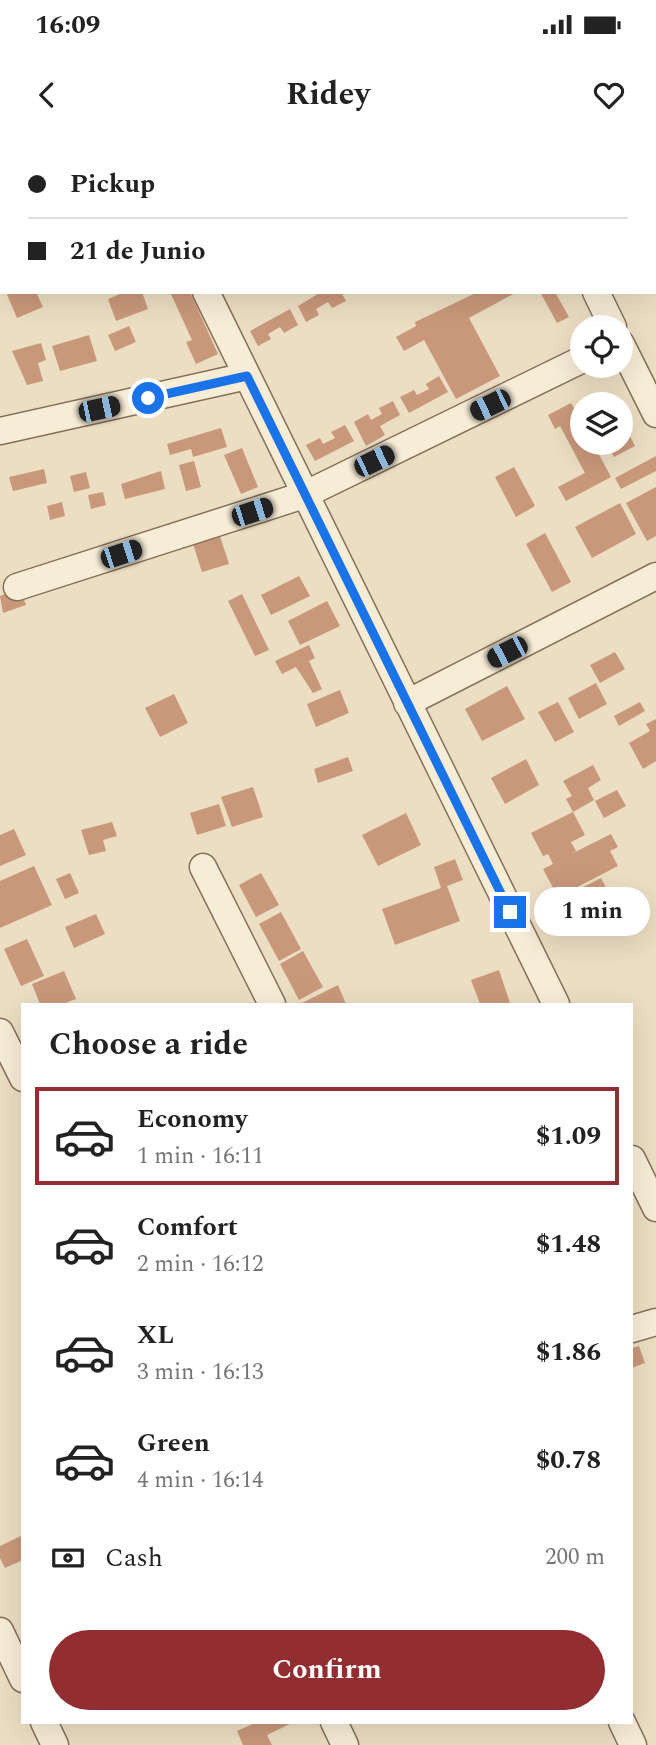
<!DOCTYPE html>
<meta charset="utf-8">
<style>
body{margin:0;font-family:Spectral,serif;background:#f6f6f6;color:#222;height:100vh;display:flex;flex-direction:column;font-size:26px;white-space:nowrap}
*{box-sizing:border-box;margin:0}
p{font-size:23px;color:#767676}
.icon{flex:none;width:38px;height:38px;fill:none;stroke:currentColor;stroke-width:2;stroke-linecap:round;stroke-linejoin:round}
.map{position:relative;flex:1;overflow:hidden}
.side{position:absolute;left:21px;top:863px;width:612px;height:721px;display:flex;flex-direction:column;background:#fff;border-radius:0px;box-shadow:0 7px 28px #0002}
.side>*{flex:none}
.top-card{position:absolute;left:0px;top:0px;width:656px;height:154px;box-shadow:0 7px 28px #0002;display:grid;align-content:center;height:154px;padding:0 28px;background:#fff}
.fabs{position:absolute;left:570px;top:175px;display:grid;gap:14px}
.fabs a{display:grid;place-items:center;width:63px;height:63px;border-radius:50%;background:#fff;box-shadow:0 7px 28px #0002;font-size:35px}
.end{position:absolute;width:32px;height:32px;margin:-16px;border:9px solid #1a73e8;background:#fff;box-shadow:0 0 0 4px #fff}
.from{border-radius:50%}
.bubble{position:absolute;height:49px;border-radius:24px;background:#fff;box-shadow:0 7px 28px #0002;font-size:23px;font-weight:700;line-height:49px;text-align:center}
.car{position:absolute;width:21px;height:42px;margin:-21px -10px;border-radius:9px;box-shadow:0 0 5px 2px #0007;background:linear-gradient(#222 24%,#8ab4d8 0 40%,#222 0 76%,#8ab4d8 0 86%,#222 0)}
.top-card b{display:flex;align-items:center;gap:24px;height:66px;font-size:26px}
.top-card b+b{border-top:2px solid #e0e0e0}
.top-card i{width:18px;height:18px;background:#222}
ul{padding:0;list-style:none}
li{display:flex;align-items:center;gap:21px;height:98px;margin:0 14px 10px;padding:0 14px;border:4px solid transparent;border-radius:0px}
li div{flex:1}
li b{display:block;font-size:26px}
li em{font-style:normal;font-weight:700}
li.selected{border-color:#922d32}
li>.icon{width:63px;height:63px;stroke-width:1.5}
h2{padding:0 28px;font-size:32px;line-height:84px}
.pay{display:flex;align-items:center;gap:18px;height:77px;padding:0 28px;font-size:26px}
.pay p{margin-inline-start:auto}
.cta{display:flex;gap:14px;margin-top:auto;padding:14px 28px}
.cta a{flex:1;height:80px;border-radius:42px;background:#922d32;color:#fff;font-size:28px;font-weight:700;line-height:80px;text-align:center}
.status{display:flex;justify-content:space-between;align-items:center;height:49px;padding:0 35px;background:#fff;direction:ltr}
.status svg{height:19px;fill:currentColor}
header{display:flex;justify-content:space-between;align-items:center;height:91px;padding:0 28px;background:#fff;font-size:32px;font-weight:700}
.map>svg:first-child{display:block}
.building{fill:#c9987b}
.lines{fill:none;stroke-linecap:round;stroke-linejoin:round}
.minor-casing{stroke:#86705b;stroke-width:29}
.minor{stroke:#f7ecd6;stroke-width:26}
.route{stroke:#1a73e8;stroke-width:9}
</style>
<div class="status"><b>16:09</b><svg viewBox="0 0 49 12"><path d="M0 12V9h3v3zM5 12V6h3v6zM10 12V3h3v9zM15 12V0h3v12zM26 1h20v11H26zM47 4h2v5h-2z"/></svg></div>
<header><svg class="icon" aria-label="back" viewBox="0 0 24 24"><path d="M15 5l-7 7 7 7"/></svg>Ridey<svg class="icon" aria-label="heart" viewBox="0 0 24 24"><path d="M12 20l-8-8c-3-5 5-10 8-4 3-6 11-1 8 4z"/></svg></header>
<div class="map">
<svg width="656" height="1605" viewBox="0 0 656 1605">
<rect width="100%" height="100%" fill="#ecdec3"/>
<!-- building -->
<path class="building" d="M6,152H36L43,167L17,178Z
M125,152H142L148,169L116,181L108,159Z
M170,152H190L218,214L196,224L186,202L192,200Z
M321,152H341L346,161L332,168L328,162L316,169L319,175L306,182L298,166Z
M478,152H517L469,178L500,236L456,259L424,200L404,211L396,197L416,186L415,182Z
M540,152H555L569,177L557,183Z
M290,169L298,185L284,193L280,187L268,194L271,199L258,206L250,191Z
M129,186L136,202L115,211L108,195Z
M89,195L97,221L60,231L52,206Z
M41,203L46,220L38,223L43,241L27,245L12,211Z
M439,236L448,252L409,273L400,257L414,250L417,255L429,249L426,244Z
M393,261L400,275L380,286L385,295L366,306L354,282L368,274L371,280L382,274L379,268Z
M571,263L583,284V303H593L611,337L566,361L558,347L585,333L560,286L555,289L548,275Z
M621,278L635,306L614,317L608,305L602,308L599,303H621Z
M345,285L354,301L315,321L306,305L320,298L323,304L335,298L331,292Z
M221,288L227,307L193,317L191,309L170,315L167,304Z
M242,308L258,347L241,354L224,315Z
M656,316V331L621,349L615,338Z
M194,321L201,347L186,351L179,325Z
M514,327L535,366L516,377L495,337Z
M44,329L47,343L13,351L9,337Z
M161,331L165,349L125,359L121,344Z
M86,332L90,348L74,352L70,336Z
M656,347V396L647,401L626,363Z
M103,352L106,365L91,369L88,355Z
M62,362L65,376L50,380L47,366Z
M620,363L636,394L592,418L575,387Z
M545,393L571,442L552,452L526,404Z
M220,396L229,424L202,432L193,404Z
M299,436L310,456L271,475L261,455Z
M20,449L26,465L3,473L0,456Z
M242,454L269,510L255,516L228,461Z
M327,461L340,486L300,505L288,481Z
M309,505L315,518L309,521L322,549L313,553L296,527L282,534L275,521Z
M615,512L625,529L600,543L590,525Z
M596,543L607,564L579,579L568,558Z
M507,546L525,579L482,601L465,569Z
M340,550L349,573L316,587L307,564Z
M174,554L188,583L160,597L145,568Z
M558,562L574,592L555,602L538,572Z
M640,562L645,571L619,586L614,576Z
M656,579V621L643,629L629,603L650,591L646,584Z
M348,617L353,631L318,643L314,629Z
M526,619L539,645L505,664L491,638Z
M593,625L601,640L588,648L594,660L573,672L566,659L572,656L563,641Z
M253,647L263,677L232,687L221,657Z
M617,650L626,666L604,678L595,661Z
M219,664L226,686L197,695L190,673Z
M573,672L585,695L571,702L576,711L569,715L611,694L618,707L610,711L618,726L558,757L543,729L553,724L548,714L543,716L531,693Z
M406,673L421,705L378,726L362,695Z
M112,682L117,696L103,700L106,711L89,715L81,690Z
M14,689L26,715L0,726V695Z
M455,719L463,740L447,746L460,781L395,805L382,769L441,748L434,727Z
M34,726L52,765L0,788V741Z
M70,733L79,753L65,759L56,739Z
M261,733L279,765L256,777L239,745Z
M601,738L611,757L572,777L562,758Z
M281,772L301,809L279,821L259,784Z
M96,774L105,794L74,808L65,787Z
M27,799L44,836L21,846L4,809Z
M303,811L323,847L299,860L280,824Z
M499,830L510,863L480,864L471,840Z
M64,831L76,859L63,864H40L32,844Z
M338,845L346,864H300Z
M639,1206L645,1223L632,1228V1208Z
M23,1395V1420L5,1428L0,1418V1406Z
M257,1582H294L267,1595L272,1605H243L237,1591Z"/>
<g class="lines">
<!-- minor casing -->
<g class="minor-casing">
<path id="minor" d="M129,0L130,2
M521,0L522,2
M593,2L597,0
M0,126H2
M206,152L556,864
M596,152L613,187
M621,204L656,274
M0,291L247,236
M17,447L304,355L583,219
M407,563L656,436
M203,727L272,864
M0,892L23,938
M632,1019L656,1068
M632,1189L656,1182
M0,1491L23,1539
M44,1582L55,1605
M334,1582L345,1605
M622,1582L633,1605"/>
</g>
<!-- minor -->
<use href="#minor" class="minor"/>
</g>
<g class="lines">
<!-- route -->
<path class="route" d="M148,258L247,236L510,772"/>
</g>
</svg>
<div class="fabs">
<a><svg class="icon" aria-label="locate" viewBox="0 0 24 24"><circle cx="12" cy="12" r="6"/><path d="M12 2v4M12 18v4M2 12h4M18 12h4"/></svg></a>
<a><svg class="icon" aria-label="layers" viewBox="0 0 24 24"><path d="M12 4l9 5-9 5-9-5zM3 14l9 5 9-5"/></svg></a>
</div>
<i class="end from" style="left:148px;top:258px"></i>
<i class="end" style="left:510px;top:772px"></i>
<div class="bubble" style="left:534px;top:747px;width:116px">1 min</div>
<i class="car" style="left:490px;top:265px;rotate:244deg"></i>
<i class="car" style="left:99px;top:269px;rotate:78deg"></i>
<i class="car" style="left:374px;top:321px;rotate:64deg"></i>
<i class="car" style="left:252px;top:372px;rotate:72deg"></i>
<i class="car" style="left:121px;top:414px;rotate:72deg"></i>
<i class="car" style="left:507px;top:512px;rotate:243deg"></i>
<div class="top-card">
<b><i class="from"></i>Pickup</b>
<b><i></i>21 de Junio</b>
</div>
<section class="side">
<h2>Choose a ride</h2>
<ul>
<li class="selected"><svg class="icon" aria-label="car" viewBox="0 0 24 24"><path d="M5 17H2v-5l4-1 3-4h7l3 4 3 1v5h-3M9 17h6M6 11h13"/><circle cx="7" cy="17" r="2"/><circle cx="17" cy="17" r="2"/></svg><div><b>Economy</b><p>1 min · 16:11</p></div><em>$1.09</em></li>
<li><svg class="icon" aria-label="car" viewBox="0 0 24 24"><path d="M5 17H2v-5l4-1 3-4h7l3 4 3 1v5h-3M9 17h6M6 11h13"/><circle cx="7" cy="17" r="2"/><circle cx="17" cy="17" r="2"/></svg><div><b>Comfort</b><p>2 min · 16:12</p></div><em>$1.48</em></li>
<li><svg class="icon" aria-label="car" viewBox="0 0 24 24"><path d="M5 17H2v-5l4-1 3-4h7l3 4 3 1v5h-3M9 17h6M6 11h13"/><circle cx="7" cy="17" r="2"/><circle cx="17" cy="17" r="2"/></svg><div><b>XL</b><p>3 min · 16:13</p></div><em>$1.86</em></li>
<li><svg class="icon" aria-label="car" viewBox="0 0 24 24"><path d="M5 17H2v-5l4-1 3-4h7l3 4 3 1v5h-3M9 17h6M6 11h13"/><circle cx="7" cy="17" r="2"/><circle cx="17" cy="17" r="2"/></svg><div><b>Green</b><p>4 min · 16:14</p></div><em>$0.78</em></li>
</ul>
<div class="pay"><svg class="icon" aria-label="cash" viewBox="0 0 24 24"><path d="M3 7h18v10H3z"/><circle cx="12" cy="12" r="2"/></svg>Cash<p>200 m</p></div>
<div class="cta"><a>Confirm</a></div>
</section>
</div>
